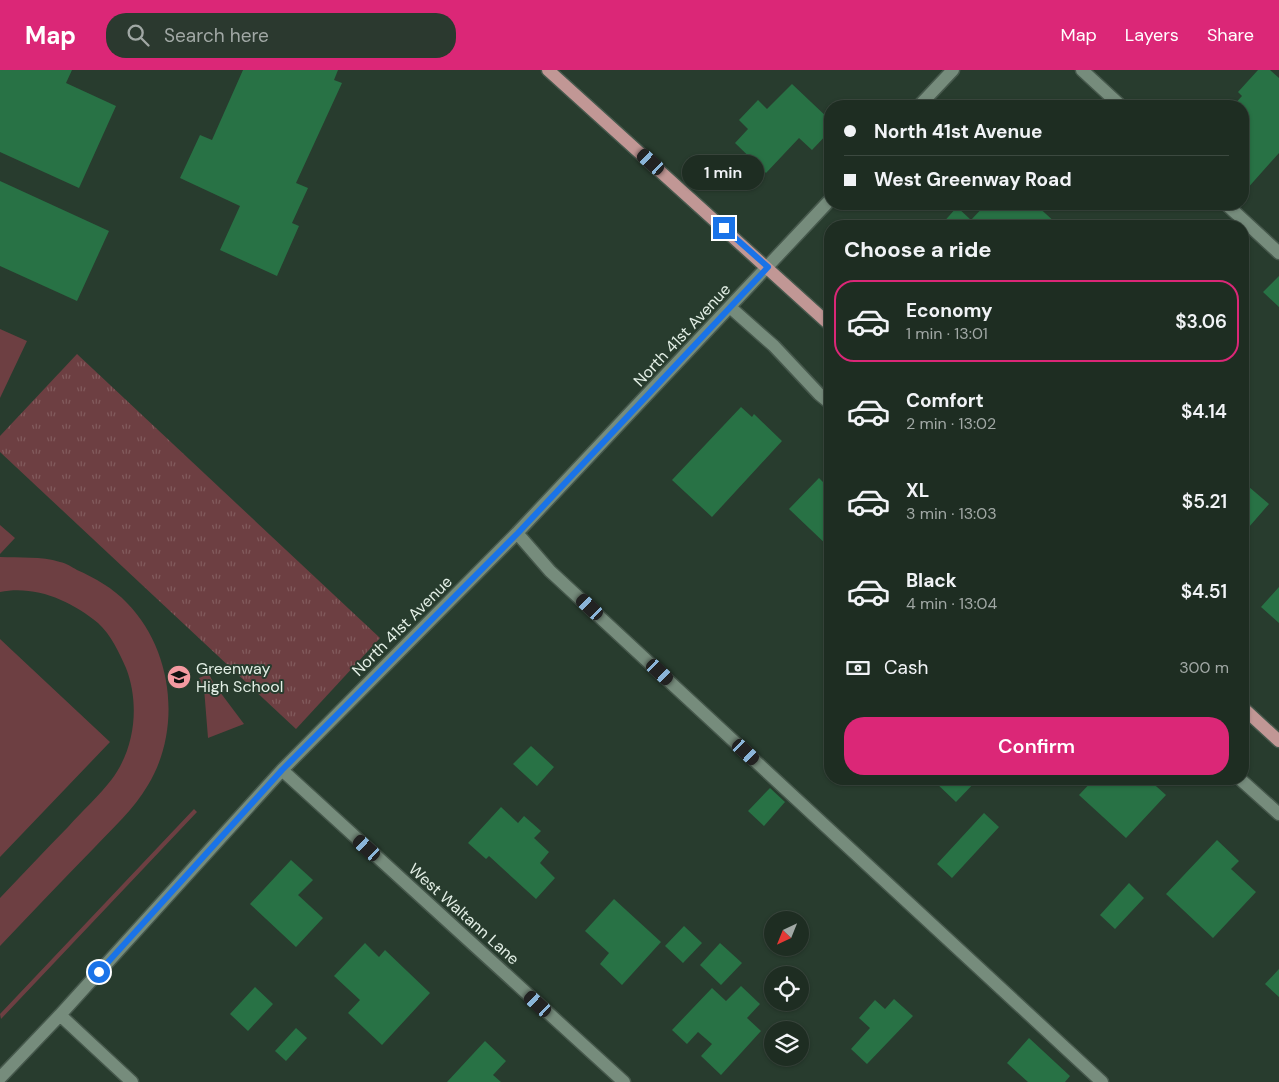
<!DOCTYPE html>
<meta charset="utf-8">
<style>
body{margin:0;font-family:"DM Sans",sans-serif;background:#2b392f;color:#f1f3f6;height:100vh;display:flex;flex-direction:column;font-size:19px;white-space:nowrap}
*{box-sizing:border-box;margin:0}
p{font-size:16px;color:#a1a8a5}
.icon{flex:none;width:28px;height:28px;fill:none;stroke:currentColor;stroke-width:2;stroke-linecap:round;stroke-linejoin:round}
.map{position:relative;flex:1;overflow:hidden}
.details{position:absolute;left:824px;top:150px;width:425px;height:565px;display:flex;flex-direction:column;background:#1e2d22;border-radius:20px;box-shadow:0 1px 4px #0004,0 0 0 1px #3c4940}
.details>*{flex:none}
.hud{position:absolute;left:824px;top:30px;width:425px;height:110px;border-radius:20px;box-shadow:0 1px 4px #0004,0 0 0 1px #3c4940;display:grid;align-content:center;height:110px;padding:0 20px;background:#1e2d22}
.needle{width:32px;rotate:223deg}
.buttons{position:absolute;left:764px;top:841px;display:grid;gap:10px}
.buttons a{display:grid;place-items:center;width:45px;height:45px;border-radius:50%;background:#1e2d22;box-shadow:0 1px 4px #0004,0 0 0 1px #3c4940;font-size:25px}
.end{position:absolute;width:22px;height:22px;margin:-11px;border:6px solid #1a73e8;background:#fff;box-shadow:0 0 0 2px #fff}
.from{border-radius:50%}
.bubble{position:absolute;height:35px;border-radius:18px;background:#1e2d22;box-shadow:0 1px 4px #0004,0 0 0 1px #3c4940;font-size:16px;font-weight:600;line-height:35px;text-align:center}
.car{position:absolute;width:15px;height:30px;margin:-15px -8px;border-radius:6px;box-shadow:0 0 4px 1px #0007;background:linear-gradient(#222 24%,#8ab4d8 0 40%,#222 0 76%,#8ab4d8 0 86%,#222 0)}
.hud b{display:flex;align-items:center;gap:18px;height:48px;font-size:19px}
.hud b+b{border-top:1px solid #3c4940}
.hud i{width:12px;height:12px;background:#f1f3f6}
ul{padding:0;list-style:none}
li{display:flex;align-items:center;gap:15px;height:82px;margin:0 10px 8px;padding:0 10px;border:2px solid transparent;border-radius:20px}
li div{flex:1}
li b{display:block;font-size:19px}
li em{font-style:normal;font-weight:600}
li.current{border-color:#db2777}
li>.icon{width:45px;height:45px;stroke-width:1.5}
h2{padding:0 20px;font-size:22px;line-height:60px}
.pay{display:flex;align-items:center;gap:12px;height:55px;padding:0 20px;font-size:19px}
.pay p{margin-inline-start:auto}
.button{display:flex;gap:10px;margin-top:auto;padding:10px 20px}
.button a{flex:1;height:58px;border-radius:20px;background:#db2777;color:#fff;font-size:20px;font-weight:600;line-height:58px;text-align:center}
header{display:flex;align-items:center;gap:30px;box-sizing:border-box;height:70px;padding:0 25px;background:#db2777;color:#fff}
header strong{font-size:24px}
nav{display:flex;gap:28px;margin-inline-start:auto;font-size:18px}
.search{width:350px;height:45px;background:#2b392f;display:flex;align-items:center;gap:12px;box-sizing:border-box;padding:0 18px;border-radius:20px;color:#a1a8a5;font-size:19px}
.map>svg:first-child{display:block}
.grass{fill:#6d3f42}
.park{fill:url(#park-tufts)}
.building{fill:#287245}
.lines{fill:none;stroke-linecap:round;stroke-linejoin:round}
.minor-casing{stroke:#46584c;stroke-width:15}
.major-casing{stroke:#46584c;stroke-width:15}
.minor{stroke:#768c7c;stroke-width:12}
.major{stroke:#c19795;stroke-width:12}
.route{stroke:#1a73e8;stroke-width:6}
.labels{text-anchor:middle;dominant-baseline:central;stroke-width:4;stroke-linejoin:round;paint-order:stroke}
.street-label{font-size:16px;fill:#e3efe6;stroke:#283c2e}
.poi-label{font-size:16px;fill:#e3efe6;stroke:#283c2e;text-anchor:start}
</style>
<header>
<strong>Map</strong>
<div class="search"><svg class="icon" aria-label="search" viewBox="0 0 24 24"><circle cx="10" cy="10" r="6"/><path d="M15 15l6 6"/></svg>Search here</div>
<nav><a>Map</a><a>Layers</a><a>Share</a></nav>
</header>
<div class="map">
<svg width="1279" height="1012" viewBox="0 0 1279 1012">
<defs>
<pattern id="park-tufts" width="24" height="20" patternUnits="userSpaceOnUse" patternTransform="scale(1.25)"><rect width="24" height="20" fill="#6d3f42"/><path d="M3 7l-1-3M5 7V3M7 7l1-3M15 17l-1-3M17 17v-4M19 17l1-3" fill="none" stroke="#825b5d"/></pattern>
</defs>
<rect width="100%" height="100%" fill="#283c2e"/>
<!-- grass -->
<path class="grass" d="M0,259L27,271L0,328Z
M0,455L15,468L0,484Z
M0,487C20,488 41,486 60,492C66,493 72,497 77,500C95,508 113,518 127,533C173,580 182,659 148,715C134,739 113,758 94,778C62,811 31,843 0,876V828C23,804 45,780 68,757C82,741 99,726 112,709C135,678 140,634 126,598C119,582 111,565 98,553C71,531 36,515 0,522Z
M0,569L110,672L0,787Z
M209,604L214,614L244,654L208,668L204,618L199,608Z
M194,739L197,742L1,949L0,944Z"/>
<!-- park -->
<path class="park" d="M77,284L380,568L296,659L0,382V366Z"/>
<!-- building -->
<path class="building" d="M0,0H72L66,13L116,36L79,118L0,82Z
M243,0H338L334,10L342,13L296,113L308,118L292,153L299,156L277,206L220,180L240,136L180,108L200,65L212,70Z
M1258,0H1270L1279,8V83L1246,120L1242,117V36H1233L1242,26L1238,22Z
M792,14L830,50V61L812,80L799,68L766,103L735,73L748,59L739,50L758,30L767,39Z
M0,111L109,161L77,231L0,196Z
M986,134H1035L1057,154L1056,156H943L941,155L957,137L971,150Z
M1279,206V237L1263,222Z
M741,337L752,347L754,344L782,371L712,447L672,410Z
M819,408L825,414L828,410L830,412V478L789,439Z
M1242,411L1269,434L1242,465Z
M1279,517V553L1261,537Z
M531,676L554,697L537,716L513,694Z
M938,709H978L956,732L935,712Z
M1094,709H1148L1166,725L1126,768L1079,725Z
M770,718L785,732L764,756L748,741Z
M501,737L518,753L524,746L541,761L534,768L549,782L540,793L555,808L536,829L489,786L486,789L468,773Z
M984,743L999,757L952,808L937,794Z
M1217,770L1239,791L1231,799L1256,822L1213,868L1166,824Z
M291,790L313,810L298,825L323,848L296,877L250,834Z
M1129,813L1144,828L1115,859L1100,845Z
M614,829L661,872L622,915L600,894L609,883L585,861Z
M684,856L702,873L683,893L665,876Z
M365,873L379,887L385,880L430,923L382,975L348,943L360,930L334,906Z
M720,873L742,893L721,915L700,895Z
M1279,899V927L1265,914Z
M741,916L760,934L747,948L761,961L721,1005L701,986L712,974L698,962L687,974L672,960L712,918L726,931Z
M255,917L273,934L248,961L230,944Z
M894,929L913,946L867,994L851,979L870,958L859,948L875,930L885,939Z
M296,958L307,968L286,991L275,981Z
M1029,968L1070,1006L1065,1012H1028L1007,993Z
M485,971L506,991L493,1005L501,1012H447Z"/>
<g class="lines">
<!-- minor casing -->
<g class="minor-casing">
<path id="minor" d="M1082,0L1121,36
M919,36L953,0
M1226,134L1279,183
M731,238L774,276L819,324L830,333
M517,463L550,501L1102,1012
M282,700L624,1012
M1240,709L1279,744
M60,945L132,1012
M0,1008L60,945L282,700L517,463L830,130"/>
</g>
<!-- major casing -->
<g class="major-casing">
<path id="major" d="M548,0L830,255
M1242,637L1279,671"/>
</g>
<!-- minor -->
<use href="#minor" class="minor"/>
<!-- major -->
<use href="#major" class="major"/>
</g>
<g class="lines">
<!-- route -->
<path class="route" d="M99,902L282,700L518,463L768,197L724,158"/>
</g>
<!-- icons -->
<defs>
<g id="school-disc" transform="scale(1.25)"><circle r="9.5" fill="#f49aa1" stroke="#283c2e"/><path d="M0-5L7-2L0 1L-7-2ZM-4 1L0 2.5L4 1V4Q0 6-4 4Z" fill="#111"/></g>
</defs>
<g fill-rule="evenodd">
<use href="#school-disc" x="179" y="607"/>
</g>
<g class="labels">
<!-- street labels -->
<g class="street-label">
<text transform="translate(682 265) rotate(-47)">North 41st Avenue</text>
<text transform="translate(402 556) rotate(-45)">North 41st Avenue</text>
<text transform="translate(464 844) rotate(42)">West Waltann Lane</text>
</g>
<!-- poi labels -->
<g class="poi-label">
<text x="196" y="598">Greenway<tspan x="196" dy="18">High School</tspan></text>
</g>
</g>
</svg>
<div class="buttons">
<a><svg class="needle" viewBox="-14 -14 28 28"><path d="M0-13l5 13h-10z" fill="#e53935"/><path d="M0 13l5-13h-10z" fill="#a1a8a5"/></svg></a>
<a><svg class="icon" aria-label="locate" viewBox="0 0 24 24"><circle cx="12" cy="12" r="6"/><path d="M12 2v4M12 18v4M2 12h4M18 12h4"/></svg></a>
<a><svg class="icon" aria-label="layers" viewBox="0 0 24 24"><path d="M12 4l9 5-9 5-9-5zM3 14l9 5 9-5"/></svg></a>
</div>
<i class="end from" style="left:99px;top:902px"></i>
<i class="end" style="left:724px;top:158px"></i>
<div class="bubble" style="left:682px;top:85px;width:82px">1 min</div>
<i class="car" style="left:651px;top:92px;rotate:312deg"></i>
<i class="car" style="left:590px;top:537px;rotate:313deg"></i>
<i class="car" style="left:660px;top:602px;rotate:133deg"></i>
<i class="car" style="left:746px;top:682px;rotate:133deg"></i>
<i class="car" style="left:367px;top:778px;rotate:312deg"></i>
<i class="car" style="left:538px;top:934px;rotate:312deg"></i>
<div class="hud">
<b><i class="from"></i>North 41st Avenue</b>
<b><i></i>West Greenway Road</b>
</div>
<section class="details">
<h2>Choose a ride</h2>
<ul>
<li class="current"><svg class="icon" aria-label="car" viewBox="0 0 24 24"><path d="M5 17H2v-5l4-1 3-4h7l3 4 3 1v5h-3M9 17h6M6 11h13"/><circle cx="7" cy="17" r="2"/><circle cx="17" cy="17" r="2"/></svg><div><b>Economy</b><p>1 min · 13:01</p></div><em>$3.06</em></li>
<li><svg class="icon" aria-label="car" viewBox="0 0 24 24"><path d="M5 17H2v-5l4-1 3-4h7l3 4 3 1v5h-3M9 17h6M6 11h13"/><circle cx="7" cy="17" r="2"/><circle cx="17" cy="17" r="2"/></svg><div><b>Comfort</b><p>2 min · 13:02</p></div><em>$4.14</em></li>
<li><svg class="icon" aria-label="car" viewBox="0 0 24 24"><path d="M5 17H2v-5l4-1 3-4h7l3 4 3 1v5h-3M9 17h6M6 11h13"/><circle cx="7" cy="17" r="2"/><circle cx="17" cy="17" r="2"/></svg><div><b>XL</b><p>3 min · 13:03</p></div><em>$5.21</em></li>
<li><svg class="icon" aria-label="car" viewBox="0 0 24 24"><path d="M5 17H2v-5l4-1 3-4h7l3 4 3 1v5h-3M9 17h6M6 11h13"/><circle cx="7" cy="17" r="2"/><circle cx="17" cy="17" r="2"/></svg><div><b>Black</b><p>4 min · 13:04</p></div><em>$4.51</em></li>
</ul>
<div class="pay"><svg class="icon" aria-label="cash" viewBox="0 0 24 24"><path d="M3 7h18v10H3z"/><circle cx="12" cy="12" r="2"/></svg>Cash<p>300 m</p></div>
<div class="button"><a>Confirm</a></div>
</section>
</div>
